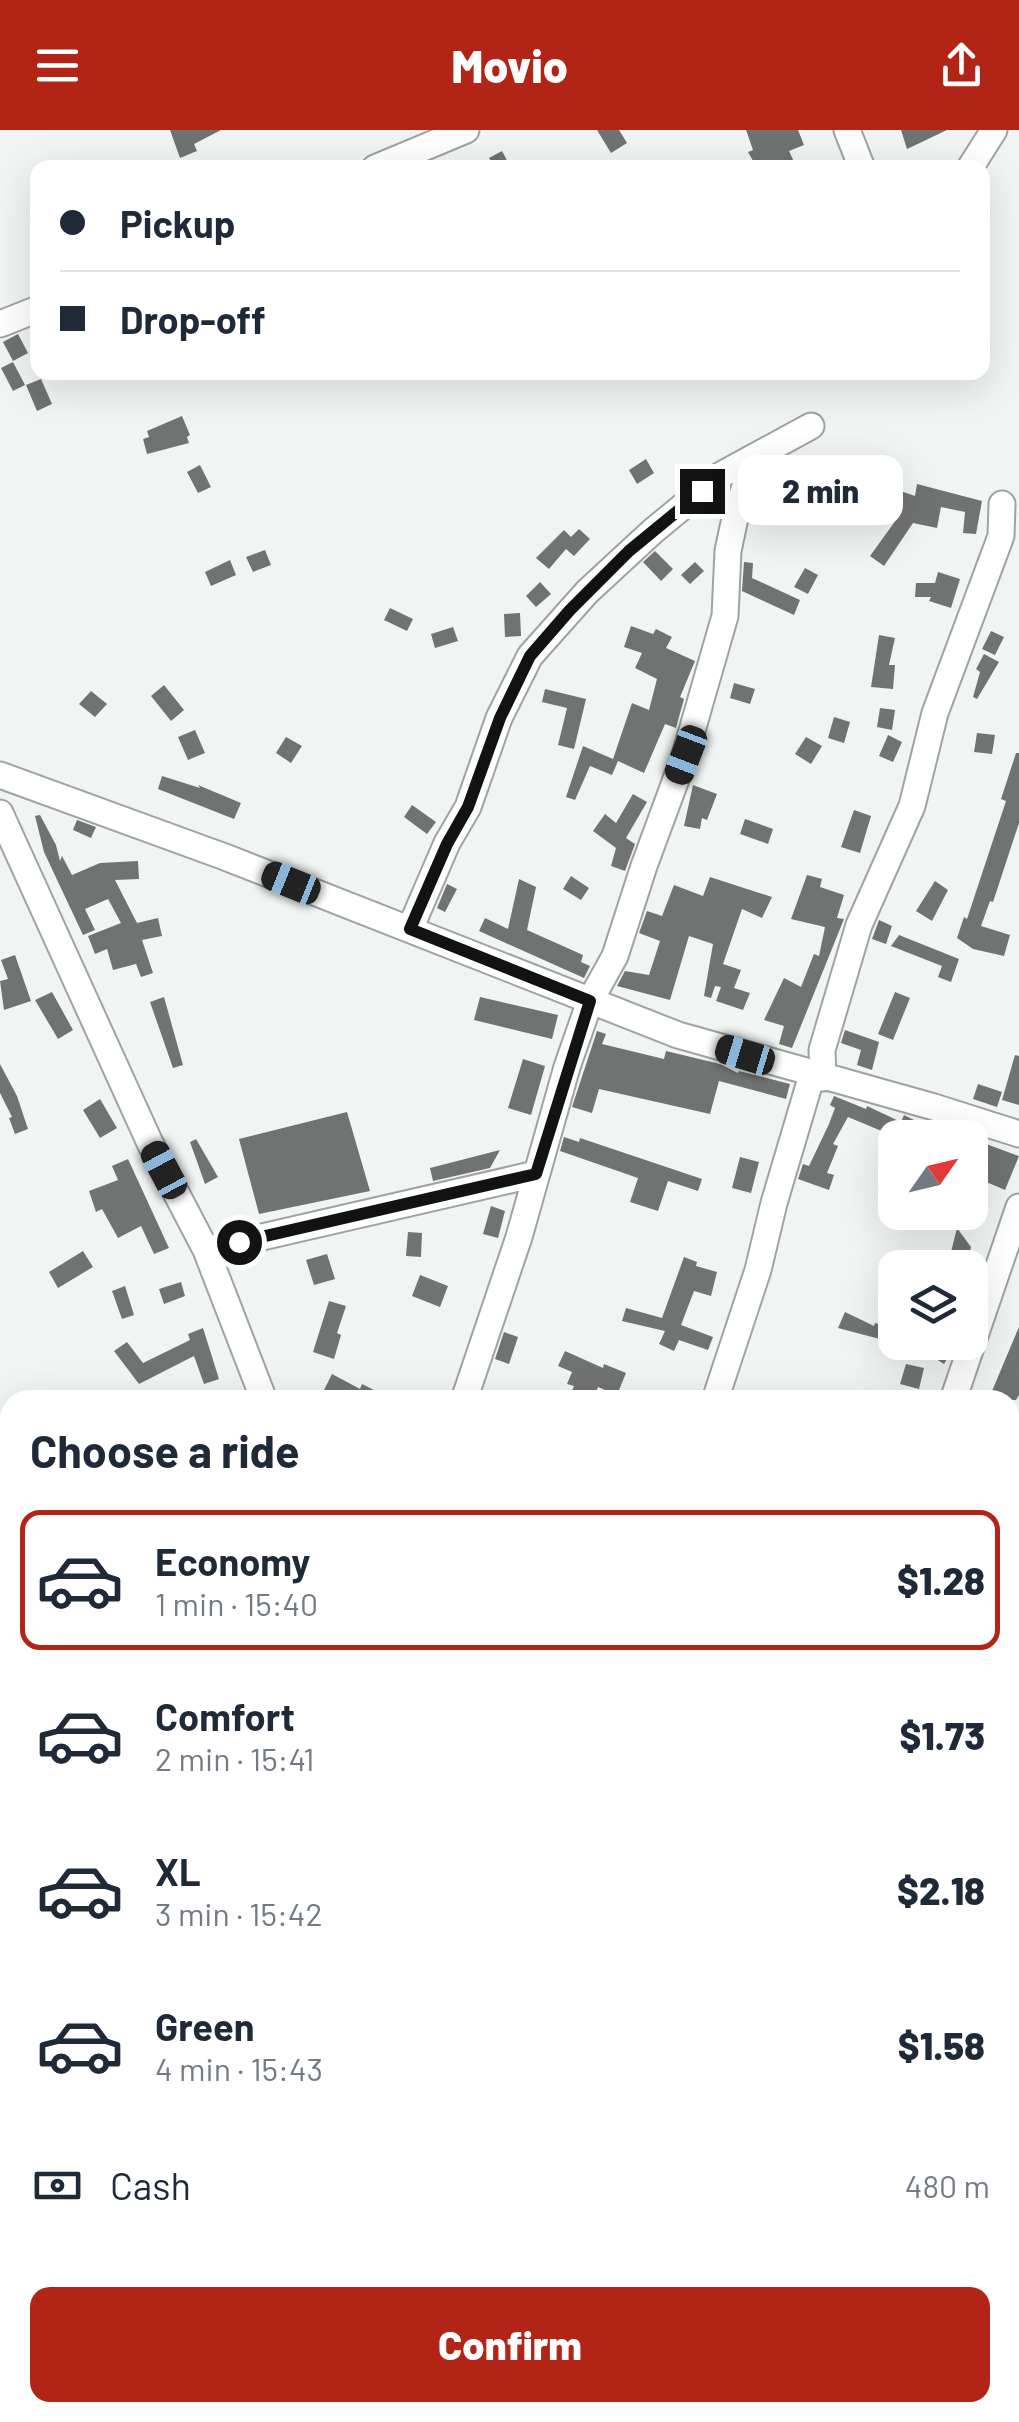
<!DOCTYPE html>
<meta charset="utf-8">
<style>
body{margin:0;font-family:Barlow,sans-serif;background:#f6f6f7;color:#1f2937;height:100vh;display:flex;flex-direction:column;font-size:38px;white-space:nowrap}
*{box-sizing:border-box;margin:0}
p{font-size:32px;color:#747a83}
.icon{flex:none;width:55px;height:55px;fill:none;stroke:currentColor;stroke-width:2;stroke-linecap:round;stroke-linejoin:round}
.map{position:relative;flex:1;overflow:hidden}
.drawer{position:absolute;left:0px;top:1260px;width:1020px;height:1032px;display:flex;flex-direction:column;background:#fff;border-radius:30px 30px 0 0;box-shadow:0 10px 40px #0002}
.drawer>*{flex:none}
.guide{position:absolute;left:30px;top:30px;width:960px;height:220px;border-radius:20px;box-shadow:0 10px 40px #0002;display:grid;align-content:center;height:220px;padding:0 30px;background:#fff}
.needle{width:65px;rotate:56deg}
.tools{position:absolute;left:878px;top:990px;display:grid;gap:20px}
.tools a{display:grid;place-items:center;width:110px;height:110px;border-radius:20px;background:#fff;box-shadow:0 10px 40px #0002;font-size:50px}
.end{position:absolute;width:45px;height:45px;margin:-22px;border:12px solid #111313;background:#fff;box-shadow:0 0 0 5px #fff}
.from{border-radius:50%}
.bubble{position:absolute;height:70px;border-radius:20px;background:#fff;box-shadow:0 10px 40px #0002;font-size:32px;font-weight:800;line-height:70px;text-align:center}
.car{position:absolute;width:30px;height:60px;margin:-30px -15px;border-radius:12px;box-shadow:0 0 8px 2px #0007;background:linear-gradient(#222 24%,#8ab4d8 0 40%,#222 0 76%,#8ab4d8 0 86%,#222 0)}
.guide b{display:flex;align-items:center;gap:35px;height:95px;font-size:38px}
.guide b+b{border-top:2px solid #e0e1e3}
.guide i{width:25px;height:25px;background:#1f2937}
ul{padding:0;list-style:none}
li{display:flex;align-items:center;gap:30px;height:140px;margin:0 20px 15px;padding:0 10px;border:5px solid transparent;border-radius:20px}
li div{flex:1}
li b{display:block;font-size:38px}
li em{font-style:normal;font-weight:800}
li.selected{border-color:#b22415}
li>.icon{width:90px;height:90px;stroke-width:1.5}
h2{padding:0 30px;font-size:45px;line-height:120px}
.pay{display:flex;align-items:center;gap:25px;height:110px;padding:0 30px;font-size:38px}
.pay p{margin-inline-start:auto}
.button{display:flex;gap:20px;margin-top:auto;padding:20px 30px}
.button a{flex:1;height:115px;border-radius:20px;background:#b22415;color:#fff;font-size:40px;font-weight:800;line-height:115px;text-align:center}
header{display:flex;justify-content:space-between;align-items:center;height:130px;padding:0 30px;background:#b22415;color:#fff;font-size:45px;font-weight:800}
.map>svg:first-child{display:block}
.building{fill:#707371}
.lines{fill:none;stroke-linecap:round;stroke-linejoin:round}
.minor-casing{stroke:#9fa3a2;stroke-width:29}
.minor{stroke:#fff;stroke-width:25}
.route{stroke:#111313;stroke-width:12}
</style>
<header><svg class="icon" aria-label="menu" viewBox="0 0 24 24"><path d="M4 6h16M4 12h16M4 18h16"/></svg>Movio<svg class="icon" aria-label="share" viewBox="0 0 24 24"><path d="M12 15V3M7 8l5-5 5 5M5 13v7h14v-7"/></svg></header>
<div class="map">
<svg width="1019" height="2292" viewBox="0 0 1019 2292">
<rect width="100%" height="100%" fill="#f0f4f3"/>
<!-- building -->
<path class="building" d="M170,0H221L194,14L197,21L180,28Z
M597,0H619L627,13L611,23Z
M746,0H798L804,15L789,21L797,38H757L748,22L753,20Z
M901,0H947L907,19Z
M502,21L511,38H495L489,28Z
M18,204L28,223L13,231L3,212Z
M13,232L25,255L13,261L1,238Z
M41,249L52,274L37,281L26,255Z
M182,286L190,305L187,307L189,313L147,324L143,309L149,307L147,301Z
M646,329L654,343L637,354L629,340Z
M200,335L211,357L198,363L187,342Z
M917,354L982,371L976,404L963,403L965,382L941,377L937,398L913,393L884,436L870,426L896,390L883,385L892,358L915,366Z
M579,399L590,409L574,426L566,419L549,439L536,428L564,400L571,407Z
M265,420L271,435L253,442L246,427Z
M655,421L673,439L661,451L643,432Z
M230,430L236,445L211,456L205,442Z
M695,432L704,441L690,454L681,445Z
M744,432L753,433L752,448L800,470L794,485L742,461Z
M805,438L818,445L808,464L794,457Z
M938,442L960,449L951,478L929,471L931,467H915L916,453H935Z
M540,452L551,464L536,477L526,466Z
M390,478L413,489L407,501L384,490Z
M520,483L521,506L505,507L504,484Z
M631,496L653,504L656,499L672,507L666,518L695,531L680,567L684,569L676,598L665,594L644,643L618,631L612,645L590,636L575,670L566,667L583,616L613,629L632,573L649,580L657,549L635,538L642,523L624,517Z
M453,497L458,511L435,518L431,504Z
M991,501L1004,507L995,525L982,519Z
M879,505L895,508L889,535H895L893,559L871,557Z
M984,524L999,532L977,569L973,567L980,542L976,539Z
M734,553L755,559L750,574L730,568Z
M164,555L184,580L171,591L151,566Z
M545,559L586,569L574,619L558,615L567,578L542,572Z
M91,561L107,574L95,587L79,574Z
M880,578L895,580L892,600L877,597Z
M834,587L850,592L844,613L828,608Z
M195,600L205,623L188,630L178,607Z
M977,603L995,605L992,624L974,622Z
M888,605L902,612L893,632L879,626Z
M286,607L302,616L291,633L276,623Z
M806,607L822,616L811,634L795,624Z
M1016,623H1019V693L993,772L990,771L981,796L1010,805L1004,826L973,819L957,808L964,787L967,789L1006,671L1001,669Z
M162,646L200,658L198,655L241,673L234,689L158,659Z
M693,655L717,664L707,690L702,688L700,699L684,696Z
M633,664L647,672L626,708L635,714L625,741L611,736L616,718L593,701L605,684L616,693Z
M412,675L436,692L427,704L404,687Z
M854,680L871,686L860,723L841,717Z
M40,685L56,715L60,731L62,726L72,745L100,733L138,731L139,749L115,750L137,793L158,788L162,806L142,810L153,843L141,847L136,834L113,840L107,819L95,824L88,806L121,793L108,769L85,779L95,800L83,805L44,722L35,686Z
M745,689L773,699L768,714L740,704Z
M77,690L96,697L91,708L73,700Z
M807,745L822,749L820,757L844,765L837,788L844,789L792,918L779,914L784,896L764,890L784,848L801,857L814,824L819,826L825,797L791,789Z
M571,746L589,758L581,770L563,759Z
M710,747L772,767L762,788L742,779L723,834L741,840L734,858L750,863L743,880L716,871L721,857L715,856L711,868L704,866L713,814L689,806L670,870L617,856L625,841L649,845L660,811L639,803L647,781L662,786L674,755L703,766Z
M519,749L536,757L527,800L583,825L581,832L590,836L584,848L479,801L485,788L508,799Z
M935,751L948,760L932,791L916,781Z
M447,754L457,759L445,782L437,778Z
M879,790L892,796L886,814L872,809Z
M899,805L959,829L951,852L938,847L942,836L891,816Z
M15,825L31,871L4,880L0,851L8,849L1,830Z
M52,862L73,900L58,909L35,870Z
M895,862L910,868L893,910L878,904Z
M164,867L183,935L173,938L150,872Z
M480,867L558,885L552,909L474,890Z
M845,900L879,912L872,940L857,935L861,920L841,913Z
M597,901L606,904L602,914L664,929L666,921L720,934L738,943L739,941L790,954L786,969L719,951L710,984L599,959L592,983L572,977Z
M1015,925L1019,926V975L1002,970Z
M523,929L545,936L531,985L508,978Z
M0,934L17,966L28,999L15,1004L9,988L12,987L0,963Z
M978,954L1002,962L997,977L973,969Z
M834,966L866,979L867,976L901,992L904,985L924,995L918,1008H882L884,1002L848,987L833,1014L838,1016L827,1043L834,1045L829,1060L798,1049L803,1034L809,1036L829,994L835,978L830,975Z
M100,969L117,998L100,1008L83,980Z
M347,982L370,1061L259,1084L239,1009Z
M564,1007L579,1012L580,1008L702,1049L698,1061L668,1051L658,1081L630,1072L638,1048L560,1021Z
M970,1008L1019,1026L1005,1060L970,1045Z
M196,1009L218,1047L205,1054L190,1012Z
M500,1020L490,1038L433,1051L430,1038Z
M740,1027L759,1032L751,1063L732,1058Z
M128,1029L169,1118L154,1124L141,1096L118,1108L102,1079L96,1082L89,1061L118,1050L112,1036Z
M491,1076L505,1081L498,1108L483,1104Z
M957,1098L971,1117L966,1138H947Z
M408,1102L422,1103L421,1127L406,1126Z
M83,1121L93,1137L58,1158L49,1142Z
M327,1124L335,1149L314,1155L306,1130Z
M684,1127L697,1132L696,1136L717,1142L711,1166L694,1161L681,1195L713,1207L708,1220L679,1210L674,1221L659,1214L665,1201L622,1191L626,1178L662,1188Z
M420,1145L448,1156L440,1177L412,1166Z
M181,1152L185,1166L164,1174L159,1159Z
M125,1156L134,1185L122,1189L112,1161Z
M329,1171L346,1176L337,1203L341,1205L334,1229L313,1222Z
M845,1182L874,1196L875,1193L895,1199V1213L838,1198Z
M1019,1197V1265L1016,1270H993L996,1262L992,1261Z
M203,1198L219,1249L204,1254L194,1226L139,1254L114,1221L127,1212L143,1233L190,1210L188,1204Z
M504,1202L518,1207L509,1234L495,1229Z
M941,1213L952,1221L944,1234L933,1227Z
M565,1221L603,1238L604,1234L626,1243L617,1265L598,1257L593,1270H569L574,1256L567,1254L572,1242L558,1236Z
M906,1234L924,1238L919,1259L900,1254Z
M332,1244L360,1259L362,1254L394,1270H340L323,1262Z"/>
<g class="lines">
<!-- minor casing -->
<g class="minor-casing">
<path id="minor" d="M847,0L862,38
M375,38L466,0
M970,38L994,0
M0,194L38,179
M0,645L225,727L678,905L934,977L1019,1004
M0,683L150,1013L206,1120L264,1270
M410,799L447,713L468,677L499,588L530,526L587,462L653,401L721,345L811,296
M823,948L822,920L859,795L912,676L935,583L1001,406L1002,374
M206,1120L536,1044
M464,1270L519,1107L567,937L590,871L615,826L644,736L685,625L725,486L728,421L735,388L746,353L769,319
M715,1270L758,1140L774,1073L812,945
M953,1270L1019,1077
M1010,1755L1019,1736
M1010,2143L1019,2151"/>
</g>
<!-- minor -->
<use href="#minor" class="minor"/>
</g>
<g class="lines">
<!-- route -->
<path class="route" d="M239,1112L536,1044L590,871L410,799L447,714L468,677L500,588L530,526L570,480L629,421L702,361"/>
</g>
</svg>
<div class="tools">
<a><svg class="needle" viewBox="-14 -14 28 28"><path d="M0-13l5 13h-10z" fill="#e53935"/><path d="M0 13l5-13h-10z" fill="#747a83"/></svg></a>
<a><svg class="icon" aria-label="layers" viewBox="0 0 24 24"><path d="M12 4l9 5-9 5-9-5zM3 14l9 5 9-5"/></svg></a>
</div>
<i class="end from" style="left:239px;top:1112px"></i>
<i class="end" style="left:702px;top:361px"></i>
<div class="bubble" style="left:738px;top:325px;width:165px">2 min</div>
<i class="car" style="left:686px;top:625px;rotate:201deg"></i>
<i class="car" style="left:291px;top:753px;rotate:292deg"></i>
<i class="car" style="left:745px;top:925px;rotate:287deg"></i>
<i class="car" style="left:164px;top:1040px;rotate:332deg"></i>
<div class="guide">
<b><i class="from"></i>Pickup</b>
<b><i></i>Drop-off</b>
</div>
<section class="drawer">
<h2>Choose a ride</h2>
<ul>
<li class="selected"><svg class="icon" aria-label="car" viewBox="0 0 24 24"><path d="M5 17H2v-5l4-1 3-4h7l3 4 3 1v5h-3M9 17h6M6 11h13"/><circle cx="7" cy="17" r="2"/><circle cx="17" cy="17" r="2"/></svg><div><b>Economy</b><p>1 min · 15:40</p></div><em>$1.28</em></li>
<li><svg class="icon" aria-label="car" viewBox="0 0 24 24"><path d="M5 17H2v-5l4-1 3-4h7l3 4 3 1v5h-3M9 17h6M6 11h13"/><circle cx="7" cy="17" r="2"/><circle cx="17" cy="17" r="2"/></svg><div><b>Comfort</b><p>2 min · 15:41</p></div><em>$1.73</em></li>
<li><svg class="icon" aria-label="car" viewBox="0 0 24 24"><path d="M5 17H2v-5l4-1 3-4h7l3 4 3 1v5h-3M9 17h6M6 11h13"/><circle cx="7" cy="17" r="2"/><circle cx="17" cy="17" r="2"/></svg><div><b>XL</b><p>3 min · 15:42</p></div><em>$2.18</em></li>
<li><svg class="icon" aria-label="car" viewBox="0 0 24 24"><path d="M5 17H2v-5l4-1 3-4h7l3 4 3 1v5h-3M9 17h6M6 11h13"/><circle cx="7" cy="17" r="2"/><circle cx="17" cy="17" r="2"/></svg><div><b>Green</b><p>4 min · 15:43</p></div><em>$1.58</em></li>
</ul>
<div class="pay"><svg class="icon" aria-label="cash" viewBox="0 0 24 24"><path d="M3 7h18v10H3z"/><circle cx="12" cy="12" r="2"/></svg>Cash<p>480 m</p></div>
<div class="button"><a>Confirm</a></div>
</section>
</div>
